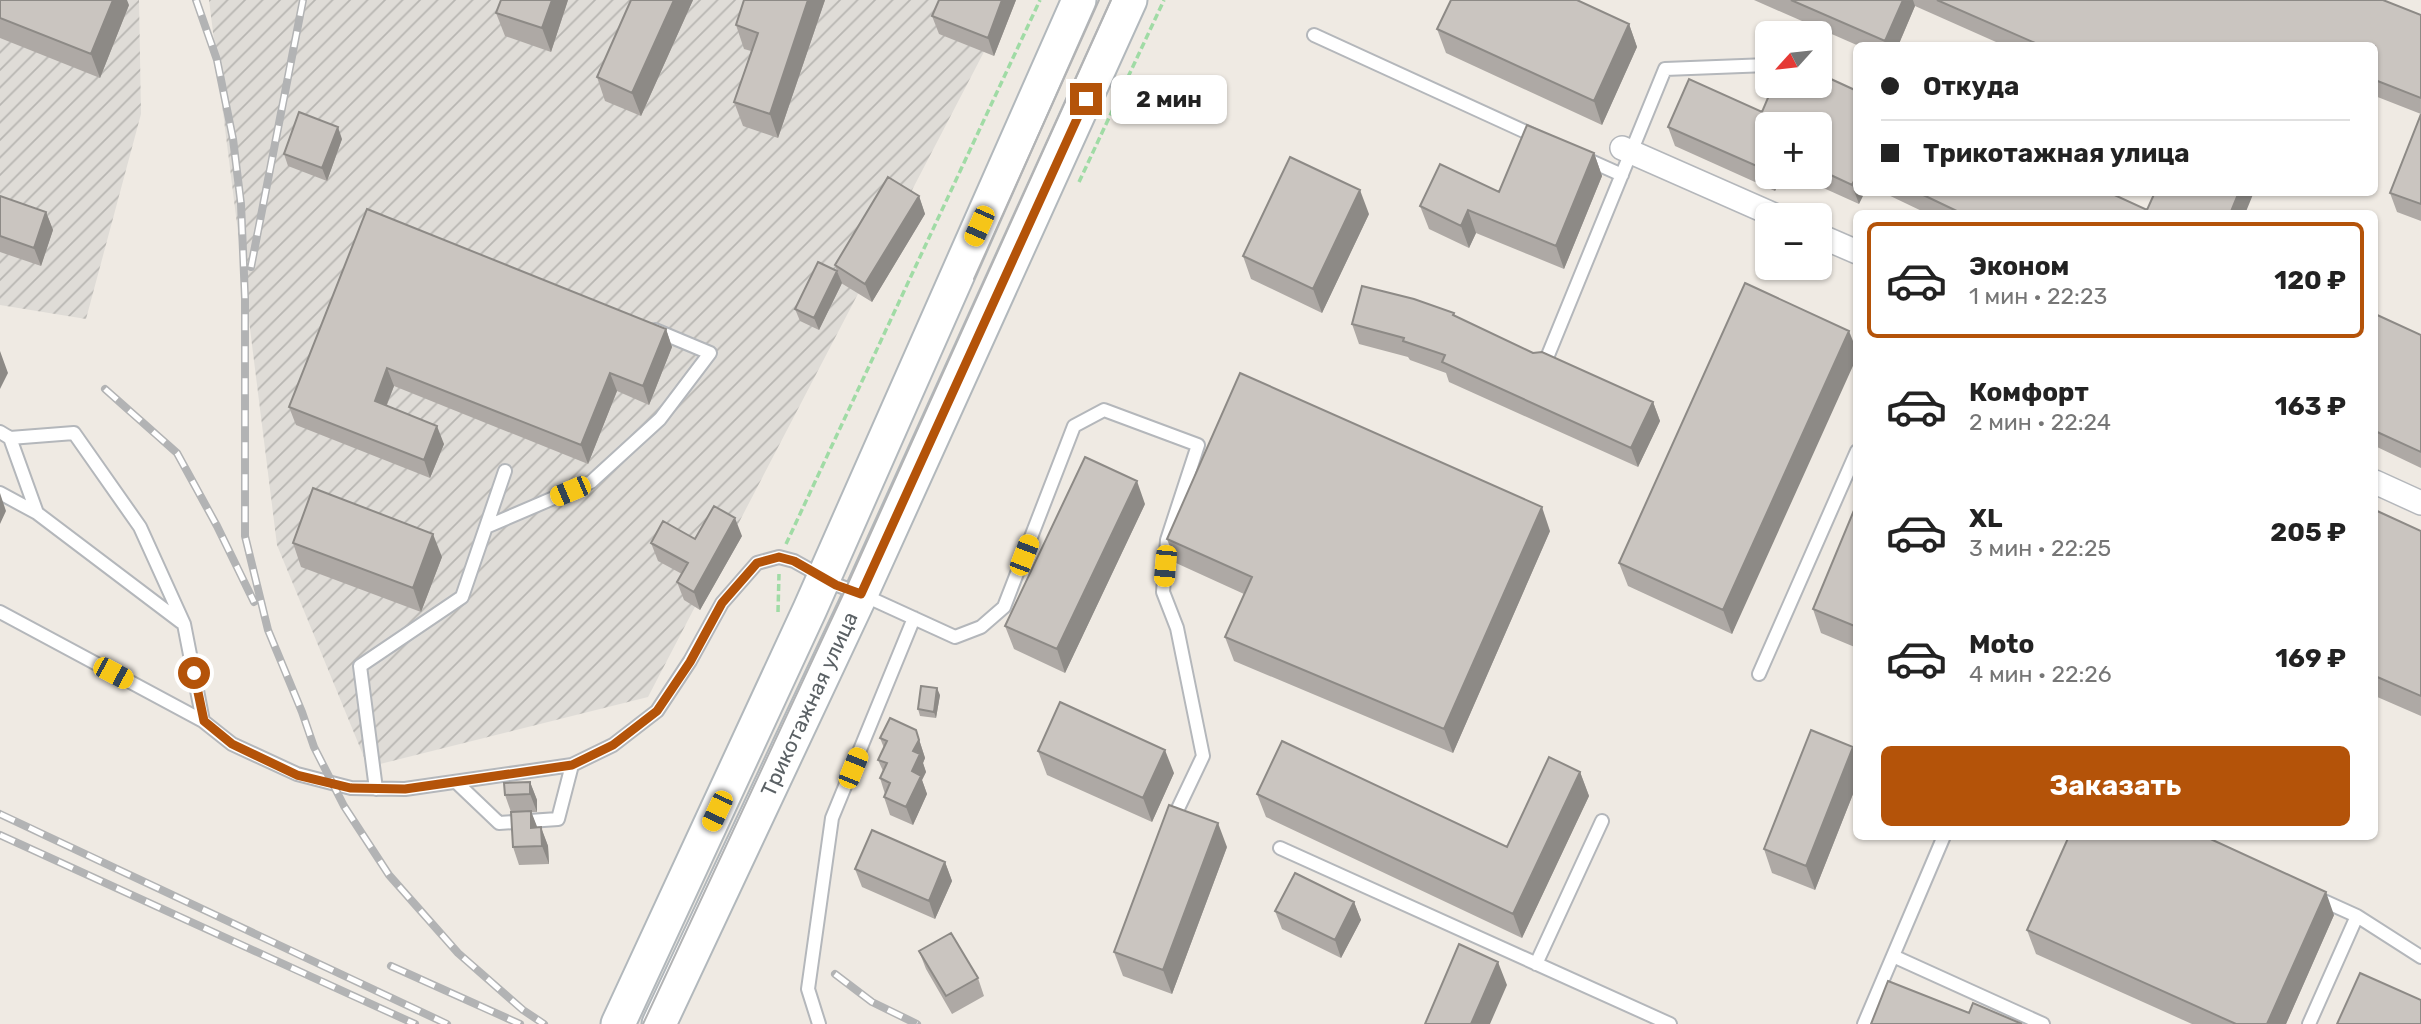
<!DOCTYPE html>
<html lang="ru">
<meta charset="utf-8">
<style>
body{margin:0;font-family:Rubik,sans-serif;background:#f6f6f6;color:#222;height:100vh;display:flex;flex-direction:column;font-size:26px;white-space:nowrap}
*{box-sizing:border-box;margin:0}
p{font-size:23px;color:#767676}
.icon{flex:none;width:38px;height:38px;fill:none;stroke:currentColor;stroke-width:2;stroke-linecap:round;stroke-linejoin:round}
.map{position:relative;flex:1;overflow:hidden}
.side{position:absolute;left:1853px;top:210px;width:525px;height:630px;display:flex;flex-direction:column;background:#fff;border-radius:10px;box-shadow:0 2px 5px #0004}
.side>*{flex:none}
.banner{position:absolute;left:1853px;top:42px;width:525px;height:154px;border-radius:10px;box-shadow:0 2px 5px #0004;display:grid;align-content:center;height:154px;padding:0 28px;background:#fff}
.needle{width:46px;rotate:243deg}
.buttons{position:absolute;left:1755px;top:21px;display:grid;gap:14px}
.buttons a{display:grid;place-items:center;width:77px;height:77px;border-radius:10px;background:#fff;box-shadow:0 2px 5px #0004;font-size:35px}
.end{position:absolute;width:32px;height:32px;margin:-16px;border:9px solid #b45309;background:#fff;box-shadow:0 0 0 4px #fff}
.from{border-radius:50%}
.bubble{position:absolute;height:49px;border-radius:10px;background:#fff;box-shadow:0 2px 5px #0004;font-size:23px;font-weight:700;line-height:49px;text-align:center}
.car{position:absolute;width:21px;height:42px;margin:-21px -10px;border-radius:9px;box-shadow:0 0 5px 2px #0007;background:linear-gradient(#f5c518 24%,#345 0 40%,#f5c518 0 76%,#345 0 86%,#f5c518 0)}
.banner b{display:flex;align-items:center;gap:24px;height:66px;font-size:26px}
.banner b+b{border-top:2px solid #e0e0e0}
.banner i{width:18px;height:18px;background:#222}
ul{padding:12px 0 0;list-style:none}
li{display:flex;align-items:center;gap:21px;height:116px;margin:0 14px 10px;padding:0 14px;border:4px solid transparent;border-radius:10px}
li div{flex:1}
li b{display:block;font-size:26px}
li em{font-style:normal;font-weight:700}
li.selected{border-color:#b45309}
li>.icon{width:63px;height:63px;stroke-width:1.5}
.button{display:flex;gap:14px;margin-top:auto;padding:14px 28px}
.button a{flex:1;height:80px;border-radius:10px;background:#b45309;color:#fff;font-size:28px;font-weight:700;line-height:80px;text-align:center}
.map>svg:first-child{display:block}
.industrial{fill:url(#industrial-furrows)}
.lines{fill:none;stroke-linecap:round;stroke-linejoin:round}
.lane-casing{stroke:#b4b7bb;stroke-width:16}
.street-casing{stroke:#b4b7bb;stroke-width:26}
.secondary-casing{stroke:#b2b8bc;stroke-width:37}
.path{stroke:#a0dba5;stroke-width:3.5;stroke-dasharray:7 3.5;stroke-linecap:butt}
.lane{stroke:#fff;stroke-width:12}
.street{stroke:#fff;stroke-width:23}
.secondary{stroke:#fff;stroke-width:33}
.tram{stroke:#b2b3b4;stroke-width:2}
.rail-casing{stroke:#b2b3b4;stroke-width:8}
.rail{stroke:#fff;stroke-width:5;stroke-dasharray:16;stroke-linecap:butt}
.wall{fill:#aea9a5}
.shaded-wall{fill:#8d8a86}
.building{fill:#cac5c0;stroke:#8d8a86;stroke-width:2}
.route{stroke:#b45309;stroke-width:9}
.labels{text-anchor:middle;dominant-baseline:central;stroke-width:5;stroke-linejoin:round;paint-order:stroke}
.street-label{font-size:21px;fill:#5b6165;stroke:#fff}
</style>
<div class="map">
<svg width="2421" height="1024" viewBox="0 0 2421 1024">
<defs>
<pattern id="industrial-furrows" width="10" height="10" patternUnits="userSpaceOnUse" patternTransform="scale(1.75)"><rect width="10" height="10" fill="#dfdcd7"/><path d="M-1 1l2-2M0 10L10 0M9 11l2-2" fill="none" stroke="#b8b6b2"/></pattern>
</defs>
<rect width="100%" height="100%" fill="#efeae3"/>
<!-- industrial -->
<path class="industrial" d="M0,0H139L141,114L86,319L0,305Z
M209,0H1011L648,697L368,767L277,545Z"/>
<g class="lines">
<!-- lane casing -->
<g class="lane-casing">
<path id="lane" d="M1314,35L1539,138
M1584,158L1622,175
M1544,365L1665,69L1768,65
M0,432L10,438L74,433L140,527L184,624L203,721
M10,438L37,513
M0,493L37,513L181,622
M486,527L591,482L660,419L710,353L655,330
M0,612L203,721L232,744L297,774L351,788L405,789L572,765L613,745L657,711L690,661L722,603L757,563L779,557L794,561L837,585L861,594L955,637L981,627L1004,607L1074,426L1104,410L1198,445L1167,540L1163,592L1177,628L1203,756L1174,817
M1759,674L1857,451
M456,782L499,823L558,819L572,765
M376,789L360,666L462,597L505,471
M1280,848L1670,1024
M2315,897L2357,916L2421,957
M1893,956L2043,1024
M1536,964L1602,821
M819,1024L808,989L832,818L914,618
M1864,1024L1944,836
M2309,1024L2357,916"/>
</g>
<!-- street casing -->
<g class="street-casing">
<path id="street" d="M1622,148L1774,215
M1820,236L1857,252
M2375,482L2421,503"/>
</g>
<!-- secondary casing -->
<g class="secondary-casing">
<path id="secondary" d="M618,1024L810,609L1079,0
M659,1024L861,594L1130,0"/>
</g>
<!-- path -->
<path class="path" d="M1079,182L1164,0
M786,544L1040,0
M778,612L779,574"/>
<!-- lane -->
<use href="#lane" class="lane"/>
<!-- street -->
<use href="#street" class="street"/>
<!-- secondary -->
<use href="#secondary" class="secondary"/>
<!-- tram -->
<path class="tram" d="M974,279L1099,0
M643,1024L846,588L1111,0"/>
<!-- rail casing -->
<g class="rail-casing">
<path id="rail" d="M196,0L217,60L233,139L241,204L245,298V536L268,630L302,712L314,747L344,806L389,875L458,953L523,1010L544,1024
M251,267L303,0
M105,389L177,453L217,526L254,602
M0,814L447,1024
M0,835L415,1024
M391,966L520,1024
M835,974L872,1002L917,1024"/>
</g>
<!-- rail -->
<use href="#rail" class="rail"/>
</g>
<!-- wall -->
<path class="wall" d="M0,0L129,5L100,78L0,38Z
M501,0H568L551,52L505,36L496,13Z
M631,0H693L641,116L605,101L597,77Z
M744,0H825L778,138L743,126L734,102L751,51L744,49L736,25Z
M939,0H1016L994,56L939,34L932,16Z
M1754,0H2383L2421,15V221L2397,212L2390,193L2421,114L2375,96V46H2005L1915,6L1898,46H1859Z
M1629,24L1637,47L1602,125L1446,53L1437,29Z
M1857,91L1859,204L1799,177H1820V124H1768V177H1781L1775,191L1675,146L1668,127L1762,112Z
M342,139L327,181L288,166L284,154Z
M1594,153L1602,176L1564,269L1476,233L1469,248L1429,229L1420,206L1499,192Z
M1882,192H2108L2147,210L2245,214H1928Z
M0,196L46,212L53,230L41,266L0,252Z
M919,196L925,214L872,302L841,283L835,265Z
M367,209L666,329L672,347L649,405L617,391L588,464L394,386L387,405L444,444L430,478L296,425L289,407Z
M1369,214L1322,313L1251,279L1243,256Z
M842,283L819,330L800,321L795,309Z
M1454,313L1455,316L1533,353L1653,402L1660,421L1638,467L1449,382L1446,373L1410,360L1408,357L1359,344L1352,324Z
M2375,314L2421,335V468L2375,446Z
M1849,331L1732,634L1628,586L1619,563Z
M1857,503V648L1821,633L1813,609Z
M1145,504L1065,673L1014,649L1005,626Z
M2375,510L2421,531V716L2375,696Z
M1550,531L1453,753L1234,661L1225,637L1244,594L1176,563L1167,539Z
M742,536L700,610L684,600L677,582L682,574L658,561L651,543L695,539Z
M293,543L442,557L421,612L301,567Z
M940,695L936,718L920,716L918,709Z
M916,730L925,758L923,763L926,772L922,780L927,794L913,825L890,815L884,797L885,794L880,778L883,771L878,760L884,748L880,738Z
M1853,747L1857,757V784L1815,890L1772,873L1764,849Z
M1038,751L1174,773L1152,822L1047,775Z
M1580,772L1589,796L1522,938L1266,817L1257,794L1507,847Z
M530,782L537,800V812H531L537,828H541L548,846L549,864L519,865L513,847L511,812L505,795Z
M1227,847L1172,994L1123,976L1114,952Z
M945,862L952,881L935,919L862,887L855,869Z
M1354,902L1361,920L1341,958L1282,929L1275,911Z
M2334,915L2286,1024H2192L2036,954L2027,930Z
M919,951L978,978L984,996L952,1014L926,969Z"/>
<!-- shaded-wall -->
<path class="shaded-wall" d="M113,0H127L129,5L100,78L91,54Z
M552,0H568L551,52L542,28Z
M674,0H693L641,116L632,93Z
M808,0H825L778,138L770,114Z
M1002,0H1016L994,56L988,38Z
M1903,0H1913L1915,6L1898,46H1887L1885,41Z
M1629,24L1637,47L1602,125L1594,101Z
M338,127L342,139L327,181L322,168Z
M1594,153L1602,176L1564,269L1556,246Z
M1857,175V192H1865L1859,204L1852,185Z
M1770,177H1781L1775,191Z
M1360,190L1369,214L1322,313L1313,289Z
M2239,192H2254L2245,214H2230Z
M919,196L925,214L872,302L865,284Z
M1468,210L1476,233L1469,248L1461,226Z
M46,212L53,230L41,266L34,248Z
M837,271L842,283L819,330L814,318Z
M666,329L672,347L649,405L643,386Z
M1849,331L1857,351V357L1732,634L1723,610Z
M0,351L8,373L0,389Z
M387,368L394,386L381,419L375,401Z
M610,373L617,391L588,464L581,445Z
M1653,402L1660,421L1638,467L1631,448Z
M437,426L444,444L430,478L424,460Z
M1137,481L1145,504L1065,673L1057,649Z
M0,493L6,511L0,524Z
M1542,507L1550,531L1453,753L1444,729Z
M735,518L742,536L700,610L694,592Z
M433,534L442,557L421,612L413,588Z
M937,688L940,695L936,718L934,712Z
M916,730L925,758L923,763L926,772L922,780L927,794L913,825L906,807Z
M1853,747L1857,757V784L1815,890L1806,866Z
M1165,750L1174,773L1152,822L1143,798Z
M1580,772L1589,796L1522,938L1513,914Z
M530,782L537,800V812L530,794Z
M531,811L538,829L531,828Z
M1218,823L1227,847L1172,994L1163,970Z
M541,827L548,846L549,864L542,846Z
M945,862L952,881L935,919L929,901Z
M2326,892L2334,915L2286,1024H2267Z
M1354,902L1361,920L1341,958L1335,940Z
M1498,962L1507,985L1490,1024H1471Z"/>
<!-- building -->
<path class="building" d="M0,0H113L91,54L0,18Z
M501,0H552L542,28L496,13Z
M631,0H674L632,93L597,77Z
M744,0H808L770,114L734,102L758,33L736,25Z
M939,0H1002L988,38L932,16Z
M1451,0H1577L1629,24L1594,101L1437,29Z
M1791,0H1903L1885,41Z
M1937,0H2383L2421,15V98L2375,80V46H2042Z
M1820,74L1857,91V175L1852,185L1820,170V124H1768V171L1668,127L1689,79L1762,112L1773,86H1820Z
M299,112L338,127L322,168L284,154Z
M2421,114V204L2390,193Z
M1527,125L1594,153L1556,246L1468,210L1461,226L1420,206L1440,164L1499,192Z
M1290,157L1360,190L1313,289L1243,256Z
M888,177L919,196L865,284L835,265Z
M1917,192H2108L2147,210L2155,192H2239L2230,214H1963Z
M0,196L46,212L34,248L0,236Z
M367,209L666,329L643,386L610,373L581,445L387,368L375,401L437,426L424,460L289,407Z
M818,262L837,271L814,318L795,309Z
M1745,283L1849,331L1723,610L1619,563Z
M1362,286L1414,299L1454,313L1453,315L1533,353L1542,352L1653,402L1631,448L1442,362L1445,355L1403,341L1404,338L1352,324Z
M2375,314L2421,335V452L2375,431Z
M1240,373L1542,507L1444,729L1225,637L1252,577L1167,539Z
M1085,457L1137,481L1057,649L1005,626Z
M313,488L433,534L413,588L293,543Z
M1857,503V627L1813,609Z
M714,506L735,518L694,592L677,582L688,563L651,543L663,521L695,539Z
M2375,510L2421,531V696L2375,676Z
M921,686L937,688L934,712L918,709Z
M1060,702L1165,750L1143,798L1038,751Z
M890,718L916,730L919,740L913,751L920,754L912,771L921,776L906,807L884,797L890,783L880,778L887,763L878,760L887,741L880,738Z
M1811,730L1853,747L1806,866L1764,849Z
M1282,741L1507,847L1549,757L1580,772L1513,914L1257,794Z
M530,782V794L505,795L504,783Z
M1169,805L1218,823L1163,970L1114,952Z
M531,811V828L541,827L542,846L513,847L511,812Z
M872,830L945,862L929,901L855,869Z
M2069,836H2204L2326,892L2267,1024H2236L2027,930Z
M1295,873L1354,902L1335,940L1275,911Z
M951,933L978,978L946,996L919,951Z
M1459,944L1498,962L1471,1024H1425Z
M2360,973L2421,1000V1024H2337Z
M1888,981L1969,1013L1973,1003L2022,1024H1871Z"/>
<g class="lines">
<!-- route -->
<path class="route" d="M194,673L204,721L232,744L297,775L351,788L405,789L572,765L613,745L657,711L690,662L722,603L757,563L779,557L794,561L836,585L861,594L1086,99"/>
</g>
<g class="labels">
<!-- street labels -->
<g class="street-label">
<text transform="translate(809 704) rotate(-65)">Трикотажная улица</text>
</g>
</g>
</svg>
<div class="buttons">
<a><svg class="needle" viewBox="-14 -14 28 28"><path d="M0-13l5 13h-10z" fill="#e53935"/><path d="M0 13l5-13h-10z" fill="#767676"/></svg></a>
<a>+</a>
<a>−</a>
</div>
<i class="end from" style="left:194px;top:673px"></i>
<i class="end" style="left:1086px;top:99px"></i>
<div class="bubble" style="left:1111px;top:75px;width:116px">2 мин</div>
<i class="car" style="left:979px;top:226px;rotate:204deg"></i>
<i class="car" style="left:570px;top:491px;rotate:247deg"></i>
<i class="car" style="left:1024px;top:555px;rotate:21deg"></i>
<i class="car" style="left:1165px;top:566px;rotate:185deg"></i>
<i class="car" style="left:113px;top:673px;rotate:118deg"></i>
<i class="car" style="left:853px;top:768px;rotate:22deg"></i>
<i class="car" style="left:717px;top:811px;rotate:205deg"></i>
<div class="banner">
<b><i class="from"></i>Откуда</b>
<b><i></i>Трикотажная улица</b>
</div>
<section class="side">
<ul>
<li class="selected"><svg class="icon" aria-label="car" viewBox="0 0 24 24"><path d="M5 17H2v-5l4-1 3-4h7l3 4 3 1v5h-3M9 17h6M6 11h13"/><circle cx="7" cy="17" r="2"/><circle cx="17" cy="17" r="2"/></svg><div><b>Эконом</b><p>1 мин · 22:23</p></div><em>120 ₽</em></li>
<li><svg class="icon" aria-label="car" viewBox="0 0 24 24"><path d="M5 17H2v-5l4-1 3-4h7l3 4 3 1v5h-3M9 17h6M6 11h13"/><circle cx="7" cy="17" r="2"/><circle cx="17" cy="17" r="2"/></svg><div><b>Комфорт</b><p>2 мин · 22:24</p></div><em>163 ₽</em></li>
<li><svg class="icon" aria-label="car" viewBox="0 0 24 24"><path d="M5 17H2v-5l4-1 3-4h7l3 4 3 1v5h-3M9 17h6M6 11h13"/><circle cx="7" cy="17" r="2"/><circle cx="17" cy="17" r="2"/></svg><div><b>XL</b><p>3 мин · 22:25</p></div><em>205 ₽</em></li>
<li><svg class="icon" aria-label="car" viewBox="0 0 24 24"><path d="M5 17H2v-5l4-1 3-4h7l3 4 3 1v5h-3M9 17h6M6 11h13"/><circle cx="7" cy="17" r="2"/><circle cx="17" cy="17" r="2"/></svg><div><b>Moto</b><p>4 мин · 22:26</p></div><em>169 ₽</em></li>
</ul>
<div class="button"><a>Заказать</a></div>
</section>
</div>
